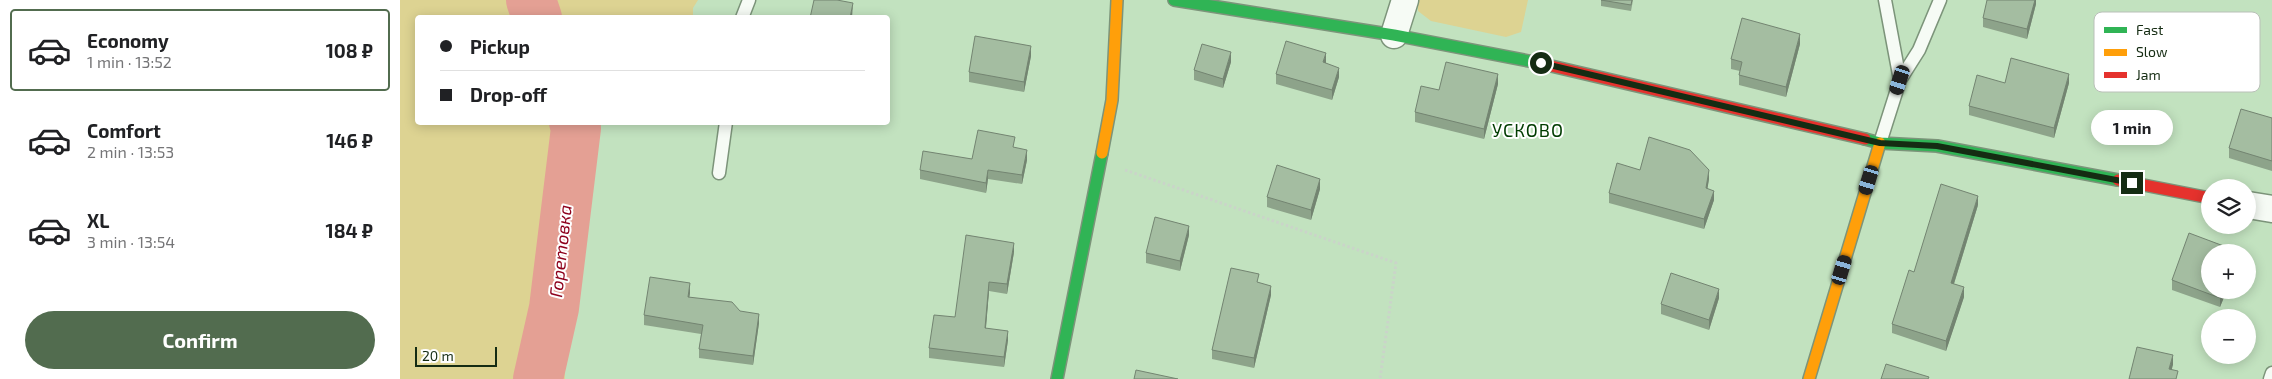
<!DOCTYPE html>
<meta charset="utf-8">
<style>
body{margin:0;font-family:"Exo 2",sans-serif;background:#f2f2f2;color:#202124;height:100vh;display:flex;flex-direction:column;font-size:19px;white-space:nowrap}
*{box-sizing:border-box;margin:0}
p{font-size:16px;color:#757577}
.icon{flex:none;width:28px;height:28px;fill:none;stroke:currentColor;stroke-width:2;stroke-linecap:round;stroke-linejoin:round}
.map{position:relative;flex:1;overflow:hidden}
.sheet{display:flex;flex-direction:column;background:#fff;width:400px}
.sheet>*{flex:none}
.top-card{position:absolute;left:15px;top:15px;width:475px;height:110px;border-radius:5px;box-shadow:0 2px 12px #0003;display:grid;align-content:center;height:110px;padding:0 25px;background:#fff}
.controls{position:absolute;left:1801px;top:179px;display:grid;gap:10px}
.controls a{display:grid;place-items:center;width:55px;height:55px;border-radius:50%;background:#fff;box-shadow:0 2px 12px #0003;font-size:25px}
.scale{position:absolute;left:15px;bottom:12px;width:82px;box-sizing:border-box;padding-left:5px;border:2px solid #152c13;border-top:0;font-size:14px;line-height:18px;white-space:nowrap;color:#152c13;-webkit-text-stroke:4px #fff;paint-order:stroke}
.end{position:absolute;width:22px;height:22px;margin:-11px;border:6px solid #152c13;background:#fff;box-shadow:0 0 0 2px #fff}
.from{border-radius:50%}
.bubble{position:absolute;height:35px;border-radius:18px;background:#fff;box-shadow:0 2px 12px #0003;font-size:16px;font-weight:700;line-height:35px;text-align:center}
.car{position:absolute;width:15px;height:30px;margin:-15px -8px;border-radius:6px;box-shadow:0 0 4px 1px #0007;background:linear-gradient(#222 24%,#8ab4d8 0 40%,#222 0 76%,#8ab4d8 0 86%,#222 0)}
.top-card b{display:flex;align-items:center;gap:18px;height:48px;font-size:19px}
.top-card b+b{border-top:1px solid #e0e0e0}
.top-card i{width:12px;height:12px;background:#202124}
ul{padding:9px 0 0;list-style:none}
li{display:flex;align-items:center;gap:15px;height:82px;margin:0 10px 8px;padding:0 15px;border:2px solid transparent;border-radius:5px}
li div{flex:1}
li b{display:block;font-size:19px}
li em{font-style:normal;font-weight:700}
li.on{border-color:#526c4f}
li>.icon{width:45px;height:45px;stroke-width:1.5}
.button{display:flex;gap:10px;margin-top:auto;padding:10px 25px}
.button a{flex:1;height:58px;border-radius:30px;background:#526c4f;color:#fff;font-size:20px;font-weight:700;line-height:58px;text-align:center}
main{display:flex;flex:1;min-height:0}
.map>svg:first-child{display:block}
.green{fill:#ddd392}
.lines{fill:none;stroke-linecap:round;stroke-linejoin:round}
.river{stroke:#e4a094;stroke-width:50}
.lane-casing{stroke:#7c947a;stroke-width:15}
.street-casing{stroke:#7c947a;stroke-width:29}
.fast-casing{stroke:#7c947a;stroke-width:14}
.slow-casing{stroke:#7c947a;stroke-width:14}
.jam-casing{stroke:#7c947a;stroke-width:14}
.path{stroke:#cad4c9;stroke-width:3;stroke-dasharray:2.5 2.5;stroke-linecap:butt}
.lane{stroke:#f6fbf5;stroke-width:12}
.street{stroke:#f6fbf5;stroke-width:26}
.fast{stroke:#30b455;stroke-width:11}
.slow{stroke:#ff9f0a;stroke-width:11}
.jam{stroke:#e5322d;stroke-width:11}
.wall{fill:#8da38a}
.shaded-wall{fill:#738471}
.building{fill:#a4bda1;stroke:#738471}
.route{stroke:#152c13;stroke-width:6}
.labels{text-anchor:middle;dominant-baseline:central;stroke-width:4;stroke-linejoin:round;paint-order:stroke}
.neighbourhood-label{font-size:18px;letter-spacing:1px;fill:#003c00;stroke:#fff}
.water-label{font-size:18px;font-style:italic;fill:#8d001b;stroke:#fff}
.key{fill:#fff;stroke:#b9c0b8;stroke-width:1}
.key-label{font-size:14px;fill:#152c13}
</style>
<main>
<section class="sheet">
<ul>
<li class="on"><svg class="icon" aria-label="car" viewBox="0 0 24 24"><path d="M5 17H2v-5l4-1 3-4h7l3 4 3 1v5h-3M9 17h6M6 11h13"/><circle cx="7" cy="17" r="2"/><circle cx="17" cy="17" r="2"/></svg><div><b>Economy</b><p>1 min · 13:52</p></div><em>108 ₽</em></li>
<li><svg class="icon" aria-label="car" viewBox="0 0 24 24"><path d="M5 17H2v-5l4-1 3-4h7l3 4 3 1v5h-3M9 17h6M6 11h13"/><circle cx="7" cy="17" r="2"/><circle cx="17" cy="17" r="2"/></svg><div><b>Comfort</b><p>2 min · 13:53</p></div><em>146 ₽</em></li>
<li><svg class="icon" aria-label="car" viewBox="0 0 24 24"><path d="M5 17H2v-5l4-1 3-4h7l3 4 3 1v5h-3M9 17h6M6 11h13"/><circle cx="7" cy="17" r="2"/><circle cx="17" cy="17" r="2"/></svg><div><b>XL</b><p>3 min · 13:54</p></div><em>184 ₽</em></li>
</ul>
<div class="button"><a>Confirm</a></div>
</section>
<div class="map">
<svg width="1872" height="379" viewBox="0 0 1872 379">
<rect width="100%" height="100%" fill="#c2e2bf"/>
<!-- green -->
<path class="green" d="M0,0H117L122,17L18,18V122L152,123L155,204L139,316L163,335L165,379H0Z
M148,0H298L293,8V18L156,17Z
M1018,0H1128L1121,32L1106,37L1031,21L1018,11Z"/>
<g class="lines">
<!-- river -->
<path class="river" d="M131,0L137,18
M138,379L154,308L176,128L174,122"/>
<!-- lane casing -->
<g class="lane-casing">
<path id="lane" d="M1485,0L1500,80
M342,18L349,0
M1480,143L1500,80L1519,50L1540,0
M319,173L326,122
M1870,379L1872,373"/>
</g>
<!-- street casing -->
<g class="street-casing">
<path id="street" d="M994,35L1005,0
M1848,205L1872,209"/>
</g>
<!-- fast casing -->
<g class="fast-casing">
<path id="fast" d="M774,0L994,35L1134,62
M1465,139L1480,143L1537,146L1718,180
M657,379L702,153"/>
</g>
<!-- slow casing -->
<g class="slow-casing">
<path id="slow" d="M702,153L712,100L717,0
M1409,379L1480,143"/>
</g>
<!-- jam casing -->
<g class="jam-casing">
<path id="jam" d="M1134,62L1465,139
M1718,180L1810,198"/>
</g>
<!-- path -->
<path class="path" d="M725,170L996,263L980,379"/>
<!-- lane -->
<use href="#lane" class="lane"/>
<!-- street -->
<use href="#street" class="street"/>
<!-- fast -->
<use href="#fast" class="fast"/>
<!-- slow -->
<use href="#slow" class="slow"/>
<!-- jam -->
<use href="#jam" class="jam"/>
</g>
<!-- wall -->
<path class="wall" d="M1201,0H1233L1231,11L1201,6Z
M1636,0V4L1627,39L1583,27V18Z
M1400,44L1386,97L1339,85V75L1340,71L1331,69V59Z
M631,56L624,92L569,82V72Z
M831,62L823,88L794,80V70Z
M926,63L939,77L932,100L876,84V74Z
M1605,83H1669L1654,138L1569,115V106Z
M1098,84L1084,139L1015,122V112L1039,90Z
M1872,118V171L1829,158V148Z
M615,148L627,160L622,184L588,179L586,193L520,179V170L572,159Z
M1240,170L1309,179L1307,189L1314,200L1304,229L1209,203V193Z
M920,189L911,220L867,207V197Z
M1578,205L1554,284L1564,297L1546,351L1492,333V324L1514,272Z
M789,235L780,271L746,263V253Z
M614,252L607,294L589,291L586,328L608,340L604,367L529,358V348Z
M1837,252L1827,290L1820,307L1772,290V280Z
M859,283L871,295L854,368L812,359V350Z
M290,293L289,297L340,311L359,323L353,365L299,358V349L301,334L244,325V315Z
M1319,298L1309,330L1261,314V304Z"/>
<!-- shaded-wall -->
<path class="shaded-wall" d="M1635,0H1636V4L1627,39V29Z
M453,3L452,18H450Z
M1400,34V44L1386,97V87Z
M631,46V56L624,92V82Z
M831,52V62L823,88V79Z
M926,53V63L923,72V62Z
M939,68V77L932,100V90Z
M1098,74V84L1084,139V129Z
M1669,74V83L1654,138V128Z
M627,150V160L622,184V175Z
M588,170V179L586,193V183Z
M1309,170V179L1306,198V188Z
M920,179V189L911,220V210Z
M1314,191V200L1304,229V219Z
M1578,196V205L1551,293V283Z
M789,226V235L780,271V261Z
M614,243V252L607,294V284Z
M589,282V291L585,338V328Z
M290,283V293L288,306V297Z
M871,286V295L854,368V358Z
M1564,287V297L1546,351V341Z
M1319,289V298L1309,330V320Z
M1823,290H1827L1820,307V298Z
M359,314V323L353,365V356Z
M608,331V340L604,367V357Z
M1773,355V365L1769,379V369Z"/>
<!-- building -->
<path class="building" d="M414,0H437L453,3L450,18H410Z
M1201,0H1232L1231,5Z
M1587,0H1635L1627,29L1583,18Z
M1342,18L1400,34L1386,87L1339,75L1342,62L1331,59Z
M575,36L631,46L624,82L569,72Z
M886,41L926,53L923,62L939,68L932,90L876,74Z
M802,44L831,52L823,79L794,70Z
M1611,58L1669,74L1654,128L1569,106L1577,75L1605,83Z
M1046,62L1098,74L1084,129L1015,112L1021,86L1039,90Z
M1841,109L1872,118V161L1829,148Z
M578,130L615,137L613,147L627,150L622,175L588,170L586,183L520,170L523,151L572,159Z
M1249,137L1290,150L1309,170L1306,188L1314,191L1304,219L1209,193L1217,163L1240,170Z
M877,165L920,179L911,210L867,197Z
M1541,184L1578,196L1551,283L1564,287L1546,341L1492,324L1509,270L1514,272Z
M755,217L789,226L780,261L746,253Z
M1789,233L1837,251V252H1810V290H1823L1820,298L1772,280Z
M566,235L614,243L607,284L589,282L585,328L608,331L604,357L529,348L534,315L555,317Z
M831,268L859,274L857,282L871,286L854,358L812,350Z
M1271,273L1319,289L1309,320L1261,304Z
M250,277L290,283L288,297L332,302L340,311L359,314L353,356L299,349L303,325L244,315Z
M1737,347L1773,355L1769,369L1778,371L1776,379H1729Z
M1486,364L1529,377L1528,379H1481Z
M736,370L778,379H734Z"/>
<g class="lines">
<!-- route -->
<path class="route" d="M1141,63L1480,143L1537,146L1732,183"/>
</g>
<g class="labels">
<!-- neighbourhood labels -->
<g class="neighbourhood-label">
<text x="1128" y="130">УСКОВО</text>
</g>
<!-- water labels -->
<g class="water-label">
<text transform="translate(160 251) rotate(-84)">Горетовка</text>
</g>
</g>
<!-- legend -->
<rect x="1694" y="12" width="166" height="80" rx="8" class="key"/>
<rect x="1704" y="27" width="23" height="6" fill="#30b455"/>
<rect x="1704" y="49" width="23" height="7" fill="#ff9f0a"/>
<rect x="1704" y="72" width="23" height="6" fill="#e5322d"/>
<g class="key-label">
<text x="1736" y="35">Fast</text>
<text x="1736" y="57">Slow</text>
<text x="1736" y="80">Jam</text>
</g>
</svg>
<div class="controls">
<a><svg class="icon" aria-label="layers" viewBox="0 0 24 24"><path d="M12 4l9 5-9 5-9-5zM3 14l9 5 9-5"/></svg></a>
<a>+</a>
<a>−</a>
</div>
<div class="scale">20 m</div>
<i class="end from" style="left:1141px;top:63px"></i>
<i class="end" style="left:1732px;top:183px"></i>
<div class="bubble" style="left:1691px;top:110px;width:82px">1 min</div>
<i class="car" style="left:1500px;top:80px;rotate:198deg"></i>
<i class="car" style="left:1469px;top:180px;rotate:197deg"></i>
<i class="car" style="left:1442px;top:270px;rotate:17deg"></i>
<div class="top-card">
<b><i class="from"></i>Pickup</b>
<b><i></i>Drop-off</b>
</div>
</div>
</main>
